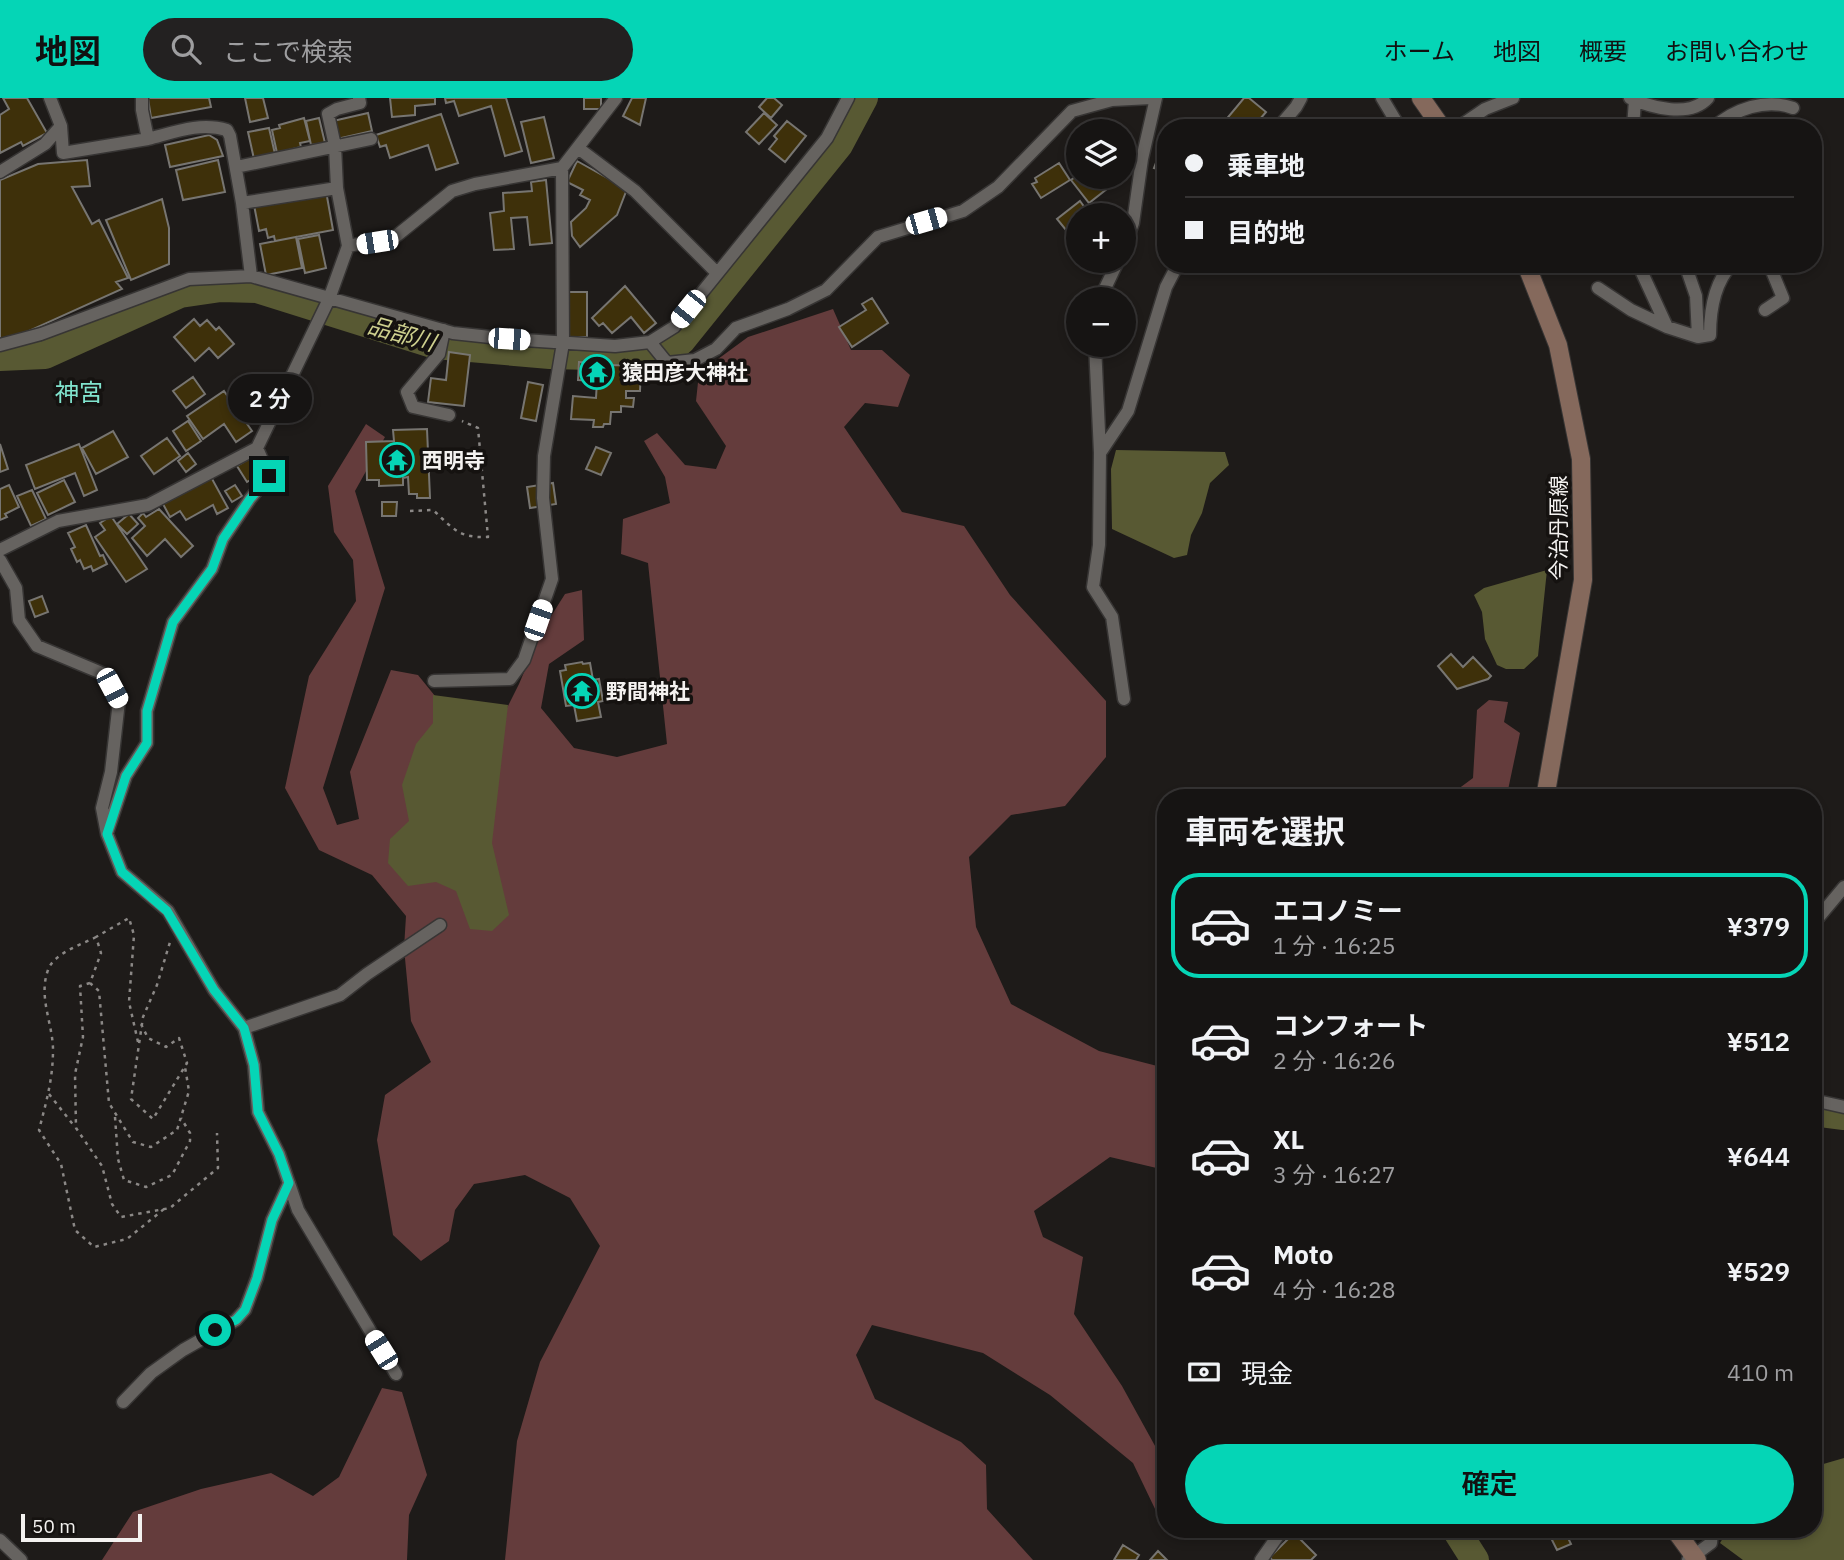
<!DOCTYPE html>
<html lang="ja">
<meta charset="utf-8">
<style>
body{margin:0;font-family:"IBM Plex Sans","Noto Sans JP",sans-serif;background:#232121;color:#f1f3f6;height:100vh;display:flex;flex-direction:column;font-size:26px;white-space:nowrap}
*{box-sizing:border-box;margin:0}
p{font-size:23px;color:#9e9ea0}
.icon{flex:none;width:38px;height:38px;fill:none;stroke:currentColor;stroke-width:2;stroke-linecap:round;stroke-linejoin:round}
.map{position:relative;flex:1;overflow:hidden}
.sheet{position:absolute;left:1157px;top:691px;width:665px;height:749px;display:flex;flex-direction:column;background:#161413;border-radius:28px;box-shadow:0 4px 10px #0003,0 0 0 2px #353333}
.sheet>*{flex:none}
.banner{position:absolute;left:1157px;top:21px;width:665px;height:154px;border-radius:28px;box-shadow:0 4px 10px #0003,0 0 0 2px #353333;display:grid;align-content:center;height:154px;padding:0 28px;background:#161413}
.fabs{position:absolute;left:1066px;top:21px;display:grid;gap:14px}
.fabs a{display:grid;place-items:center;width:70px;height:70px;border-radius:50%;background:#161413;box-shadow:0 4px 10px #0003,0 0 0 2px #353333;font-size:35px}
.scale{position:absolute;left:21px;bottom:18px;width:121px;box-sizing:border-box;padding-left:7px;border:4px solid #f4f2f0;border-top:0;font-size:19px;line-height:24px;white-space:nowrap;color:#f4f2f0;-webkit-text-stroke:5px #151210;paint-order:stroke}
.end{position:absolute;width:32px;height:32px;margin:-16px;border:9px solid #05d5b6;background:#111;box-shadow:0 0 0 4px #111}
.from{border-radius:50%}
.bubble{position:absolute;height:49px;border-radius:24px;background:#161413;box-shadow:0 4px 10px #0003,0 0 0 2px #353333;font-size:23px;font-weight:600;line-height:49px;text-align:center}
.car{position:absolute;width:21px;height:42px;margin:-21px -10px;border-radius:9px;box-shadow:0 0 5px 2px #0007;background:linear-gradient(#fff 24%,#345 0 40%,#fff 0 76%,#345 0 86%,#fff 0)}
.banner b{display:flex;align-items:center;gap:24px;height:66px;font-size:26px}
.banner b+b{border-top:2px solid #353333}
.banner i{width:18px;height:18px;background:#f1f3f6}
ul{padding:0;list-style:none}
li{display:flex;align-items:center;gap:21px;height:105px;margin:0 14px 10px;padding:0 14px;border:4px solid transparent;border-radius:28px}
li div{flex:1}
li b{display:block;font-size:26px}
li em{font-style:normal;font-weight:600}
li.active{border-color:#05d5b6}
li>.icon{width:63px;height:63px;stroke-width:1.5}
h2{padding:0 28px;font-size:32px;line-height:84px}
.pay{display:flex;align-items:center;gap:18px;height:77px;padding:0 28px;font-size:26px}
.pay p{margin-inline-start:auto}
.button{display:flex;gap:14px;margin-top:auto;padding:14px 28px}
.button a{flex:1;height:80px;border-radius:42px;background:#05d5b6;color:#111;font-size:28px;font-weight:600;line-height:80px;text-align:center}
header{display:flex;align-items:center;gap:42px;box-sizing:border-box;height:98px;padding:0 35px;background:#05d5b6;color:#111}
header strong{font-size:33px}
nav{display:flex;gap:38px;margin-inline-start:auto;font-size:24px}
.search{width:490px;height:63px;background:#232121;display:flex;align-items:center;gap:18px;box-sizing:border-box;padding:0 24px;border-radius:38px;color:#9e9ea0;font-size:26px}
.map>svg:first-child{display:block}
.forest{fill:#643c3c}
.water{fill:#585933}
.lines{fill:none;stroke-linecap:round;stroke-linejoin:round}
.river{stroke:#585933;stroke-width:28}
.building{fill:#3e300a;stroke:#777571;stroke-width:2}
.minor-casing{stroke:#373534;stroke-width:15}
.secondary-casing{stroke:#373534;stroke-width:20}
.path{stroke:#8b8886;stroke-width:2.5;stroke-dasharray:3.5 5;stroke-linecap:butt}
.minor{stroke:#666360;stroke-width:12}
.secondary{stroke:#85695c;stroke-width:18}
.route{stroke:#05d5b6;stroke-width:9}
.labels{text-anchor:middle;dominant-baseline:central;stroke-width:7;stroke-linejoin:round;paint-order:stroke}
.poi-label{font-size:21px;font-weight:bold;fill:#f4f2f0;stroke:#151210;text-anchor:start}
.street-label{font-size:21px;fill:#f4f2f0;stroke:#151210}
.water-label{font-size:23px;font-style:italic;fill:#ced08e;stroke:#151210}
.quarter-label{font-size:24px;fill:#81e4ce;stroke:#151210}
</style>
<header>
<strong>地図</strong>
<div class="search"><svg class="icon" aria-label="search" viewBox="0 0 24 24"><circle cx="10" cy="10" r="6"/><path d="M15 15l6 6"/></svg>ここで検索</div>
<nav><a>ホーム</a><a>地図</a><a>概要</a><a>お問い合わせ</a></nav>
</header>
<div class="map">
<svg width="1844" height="1462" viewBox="0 0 1844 1462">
<rect width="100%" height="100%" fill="#1e1b19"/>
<!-- forest -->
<path class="forest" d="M833,211L851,252H882L910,277L898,309L865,305L844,329L902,414L964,428L1010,497L1106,603V659L1065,708L1011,717L969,759L976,829L1011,906L1099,953L1165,970V1072L1110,1059L1034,1113L1043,1139L1083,1159L1074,1216L1122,1288L1165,1366V1409L1156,1413L1133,1365L1050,1297L983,1255L872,1227L856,1257L875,1301L961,1344L986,1367L987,1411L1033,1462H505L517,1343L540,1264L600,1148L570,1100L525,1077L474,1086L455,1112L449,1143L421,1163L393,1137L377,1042L385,997L431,964L411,923L404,850L406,818L372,777L319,752L285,690L309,578L356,503L353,462L334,434L328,388L366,326L385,339L355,393L385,490L323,690L337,727L359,721L350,674L391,572L418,577L448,614L489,646L519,586L541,534L565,496L582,492L584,542L549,566L541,610L574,650L617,659L667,646L648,465L621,456L623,421L670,405L665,379L644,343L657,335L685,367L716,371L726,348L696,303L699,275L748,239Z
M1489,602L1508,604L1504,624L1520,635L1508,692L1494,700H1446L1473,680L1477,612Z
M382,1290L402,1294L427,1377L409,1417L407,1462H102L133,1414L201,1391L271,1375L313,1398L339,1379Z"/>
<!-- water -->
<path class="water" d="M1116,352L1225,354L1229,367L1210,385L1202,415L1191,437L1187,457L1174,460L1112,431L1111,371Z
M1547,472L1538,558L1524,571H1506L1497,567L1485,541L1482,514L1474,497L1484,490Z
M433,597L508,607L492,745L509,817L492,833L470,831L456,793L436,784L408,788L388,765L390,741L409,723L402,687L416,646L433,625Z
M1844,1360V1462H1743L1720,1445L1728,1432H1813V1369Z"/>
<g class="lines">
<!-- river -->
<path class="river" d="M0,259L45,257L180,196L221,190L257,191L435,247L550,257L635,259L673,250L682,242L839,47L864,0
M1813,1014L1844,1018
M1456,1432L1475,1462"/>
</g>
<!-- building -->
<path class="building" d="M3,0H27L47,35L23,48L21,44L0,55V17L9,11Z
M148,0H209L211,9L151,20Z
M245,0H263L268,20L250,24Z
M390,0H435V6L415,8V17L392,19Z
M445,0H506L522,53L505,58L491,8L459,18L454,3L446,5Z
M584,0H601V11H584Z
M632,0H646L640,27L623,18Z
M767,0H774L782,7L771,20L759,9Z
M1244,0H1249L1266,14L1254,28L1257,30H1219Z
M368,15L372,33L337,41L333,23Z
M764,15L777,27L759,46L746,34Z
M441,16L458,65L436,72L428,47L390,60L386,47L380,49L376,37Z
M544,19L554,60L531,65L521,24Z
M304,20L310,43L300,45L301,49L277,55L272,32L280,30L279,27Z
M319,20L325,45L311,47L306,23Z
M787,23L806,38L785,64L769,51L777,41L774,38Z
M269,30L275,56L254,61L248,34Z
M209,37L217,42L223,58L170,69L165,47Z
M1166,38V81L1163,80L1165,73L1154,70Z
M87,62L90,88L72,89L92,126L99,122L128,180L116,184L122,191L0,246V82L38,66Z
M218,62L225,94L183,102L176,72Z
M577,63L627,91L617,117L580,149L572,138L571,124L586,110L590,102L580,97L583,92L567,84Z
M1059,65L1070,82L1041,100L1032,86L1037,84L1035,80Z
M1078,77V79H1114L1117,83L1089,105L1071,82Z
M546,82L552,145L530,147L527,119L511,120L514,151L494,152L490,115L504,113L503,95L532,93L531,84Z
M326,93L333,132L275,143L274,138L268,140L266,131L259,133L254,107Z
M162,101L169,130V166L131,182L106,122Z
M1080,103L1088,114L1084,117H1078V122L1066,132L1057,121Z
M319,137L326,170L305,175L298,141Z
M296,139L302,170L266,177L260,146Z
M625,188L656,225L644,235L631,219L612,235L603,225L599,228L592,220Z
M569,194H587V239H568Z
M872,200L888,225L852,249L839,229L866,212L862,206Z
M194,221L200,228L207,222L216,232L219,229L234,246L218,260L209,250L195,263L174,239Z
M449,254L470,257L464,308L428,304L431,280L446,282Z
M579,264L595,265V272L610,273V267L641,268L640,293H626V300H634L633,309L621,308V314H611L610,326H604L603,329H593L594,322L571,321L573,298L596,300L597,283L578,282Z
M193,279L205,296L186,310L173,293Z
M528,284L543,287L536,323L521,320Z
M224,293L252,333L236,344L224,326L203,341L187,318Z
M188,323L201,343L186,353L173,333Z
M427,331L430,400H417V396H409L408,379L403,380V387L379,388V382H367L366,344L394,343L393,332Z
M113,333L128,359L96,376L82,350Z
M167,340L180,358L154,376L141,358Z
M0,346L8,371L0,374Z
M79,346L97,392L84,398L75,375L35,391L26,367Z
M596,349L611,355L601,377L586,371Z
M438,353L457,354L456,367L438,366Z
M188,355L196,366L186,374L178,363Z
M252,359L262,375L247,384L237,368Z
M211,379L228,410L217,416L213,407L186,422L180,413L170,419L163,406Z
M64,382L75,404L48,417L37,395Z
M553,385L556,406L530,410L527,389Z
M9,387L19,409L5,416L7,419L0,422V391Z
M235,387L242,398L232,404L225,393Z
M32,392L46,421L31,428L17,398Z
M382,404H397L396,418H382Z
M159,411L193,448L181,459L165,441L147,458L132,440L145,428L138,420L143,415L146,419Z
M129,416L138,426L127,436L117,426Z
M111,418L147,471L126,484L95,439L105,432L100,425Z
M86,427L100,458L103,457L107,466L93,473L91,468L84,471L80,462L77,464L71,451L75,449L68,435Z
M42,498L48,514L35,519L29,503Z
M1451,556L1463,569L1473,559L1491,578L1488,581L1457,591L1438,568Z
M582,564L583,566L590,565L593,582L599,581L603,603L598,604L601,619L577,623L574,607L566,608L560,573L566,572L565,567Z
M1547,1432H1586L1568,1440L1571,1446L1557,1452Z
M1294,1435L1316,1457L1311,1462H1272L1270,1459Z
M1123,1447L1139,1457L1136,1462H1114Z
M1158,1453L1167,1462H1150Z"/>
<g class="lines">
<!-- minor casing -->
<g class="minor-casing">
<path id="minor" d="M142,0V12L148,41C175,34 200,24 227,32L230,38L242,105L251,178
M1382,0L1400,30
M1630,0C1652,10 1690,20 1708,0
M1463,26L1485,11L1513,0
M61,28L63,55L148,41
M1278,30L1296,9L1301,0
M1633,30L1635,2
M1713,30C1734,11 1766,0 1793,10
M578,50L635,93L717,175
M236,69L371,41
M0,74L45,46L61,28L50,0
M242,105L337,90
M348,148L395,139L452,93L475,86L562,70
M1124,150L1133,125L1142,61L1156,0
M1638,166L1667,229L1698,239L1710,237C1710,213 1714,185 1732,166
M1685,166L1696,198L1698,239
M1598,190L1631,212L1667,229
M1100,201L1118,163
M1765,212L1783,200L1769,166
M444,232L439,256L407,294L413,309L449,317
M650,244L667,265L695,262L716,251L736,230L788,211L826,192L878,139L963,113L998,89L1072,13L1112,2L1151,0
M0,247L41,236L189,181L251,178L453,235L509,241L615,248L650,244L674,229L827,40L848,0
M1095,247L1100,355
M0,452L58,423L148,407L257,350L329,201L348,148L337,90L335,48L328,16L337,11L360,5L359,0
M0,462L16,490L19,522L37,548L104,576L119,603L111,674L102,710L107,736L122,774L168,813L214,892L244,930L254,967L258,1014L279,1056L298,1112L396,1276
M434,583L510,581L524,562L552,481L543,400L544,358L563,245L562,70L616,0
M1124,601L1112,519L1093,489L1099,447L1100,355L1128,313L1166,189L1178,166
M107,735L126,678L147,645V613L173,524L212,471L223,441L250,401L269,378L257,350
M1813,826L1844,789
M244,930L340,897L367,876L440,827
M1813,1002L1844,1009
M123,1304L151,1275L183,1252L236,1222L245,1212L257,1180L272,1122L289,1085
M0,1442L21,1462
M1261,1462L1282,1432
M1688,1462L1711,1445L1712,1432"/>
</g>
<!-- secondary casing -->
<g class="secondary-casing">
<path id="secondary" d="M1421,0L1442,30
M1526,166L1558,247L1581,361L1583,482L1545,700
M1675,1432L1697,1462"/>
</g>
<!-- path -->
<path class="path" d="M410,413L433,412C454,431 458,440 488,439L478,330L462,323
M96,839C81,847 54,855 48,872C38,899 53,926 53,952C53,981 46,1005 39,1032L61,1066L75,1132L94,1149L127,1141L164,1111
M90,885L80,888L83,939L75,976L76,1030L102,1068L112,1106L121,1119L170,1110L218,1070L217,1035
M141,926L148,940L166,949L179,940L187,965L153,1021L131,1001L143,919L157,887L170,844
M138,944L129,904L134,837L129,820L96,839L101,855L90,885L99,893L109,1005L133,1044L151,1049L177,1032L189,993L185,969
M49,996L75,1029
M115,1019L118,1061L124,1082L146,1089L172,1077L190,1043V1035L181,1020"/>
<!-- minor -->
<use href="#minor" class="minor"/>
<!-- secondary -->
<use href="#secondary" class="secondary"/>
</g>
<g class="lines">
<!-- route -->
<path class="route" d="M215,1232L236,1222L245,1212L257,1180L272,1122L289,1085L279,1056L258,1014L254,967L244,930L214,892L167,813L122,774L107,736L126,678L147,645V613L173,524L212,471L223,441L250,401L269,378"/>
</g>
<!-- icons -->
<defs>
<g id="temple-ring" transform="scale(1.75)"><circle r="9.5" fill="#151210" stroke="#05d5b6" stroke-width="1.5"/><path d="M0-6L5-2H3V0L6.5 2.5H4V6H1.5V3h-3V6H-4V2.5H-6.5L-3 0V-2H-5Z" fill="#05d5b6"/></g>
</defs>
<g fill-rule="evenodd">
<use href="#temple-ring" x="597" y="274"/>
<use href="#temple-ring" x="397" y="362"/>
<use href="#temple-ring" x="582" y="593"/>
</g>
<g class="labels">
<!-- poi labels -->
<g class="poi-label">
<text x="622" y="274">猿田彦大神社</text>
<text x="422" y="362">西明寺</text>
<text x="606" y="593">野間神社</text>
</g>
<!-- street labels -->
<g class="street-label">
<text transform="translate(1558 430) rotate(-90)">今治丹原線</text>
</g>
<!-- water labels -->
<g class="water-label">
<text transform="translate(402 235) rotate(16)">品部川</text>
</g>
<!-- quarter labels -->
<g class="quarter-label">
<text x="79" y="294">神宮</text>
</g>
</g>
</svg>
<div class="fabs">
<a><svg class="icon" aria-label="layers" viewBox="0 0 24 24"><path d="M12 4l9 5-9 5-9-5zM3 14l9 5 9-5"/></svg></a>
<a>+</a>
<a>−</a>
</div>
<div class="scale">50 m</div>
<i class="end from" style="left:215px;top:1232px"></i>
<i class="end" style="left:269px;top:378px"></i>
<div class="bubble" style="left:228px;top:276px;width:84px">2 分</div>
<i class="car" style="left:926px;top:123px;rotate:74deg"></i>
<i class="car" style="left:377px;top:144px;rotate:261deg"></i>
<i class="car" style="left:688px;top:211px;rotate:219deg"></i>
<i class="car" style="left:509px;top:241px;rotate:94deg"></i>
<i class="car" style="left:538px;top:522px;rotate:19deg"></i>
<i class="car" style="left:112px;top:590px;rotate:152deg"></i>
<i class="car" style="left:381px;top:1252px;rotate:328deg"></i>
<div class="banner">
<b><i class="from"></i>乗車地</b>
<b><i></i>目的地</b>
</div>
<section class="sheet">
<h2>車両を選択</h2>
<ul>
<li class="active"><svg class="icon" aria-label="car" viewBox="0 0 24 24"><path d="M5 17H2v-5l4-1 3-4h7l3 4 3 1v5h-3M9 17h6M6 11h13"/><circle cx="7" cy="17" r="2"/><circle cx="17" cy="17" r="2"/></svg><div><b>エコノミー</b><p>1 分 · 16:25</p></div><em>¥379</em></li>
<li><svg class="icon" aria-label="car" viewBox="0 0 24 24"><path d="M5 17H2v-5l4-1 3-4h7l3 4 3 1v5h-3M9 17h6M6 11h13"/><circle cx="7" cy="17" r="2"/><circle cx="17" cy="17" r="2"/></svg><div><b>コンフォート</b><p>2 分 · 16:26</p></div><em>¥512</em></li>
<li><svg class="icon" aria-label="car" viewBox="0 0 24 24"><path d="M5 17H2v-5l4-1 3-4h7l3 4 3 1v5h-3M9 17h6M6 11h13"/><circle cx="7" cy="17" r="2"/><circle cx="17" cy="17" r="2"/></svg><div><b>XL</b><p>3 分 · 16:27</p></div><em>¥644</em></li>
<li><svg class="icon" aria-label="car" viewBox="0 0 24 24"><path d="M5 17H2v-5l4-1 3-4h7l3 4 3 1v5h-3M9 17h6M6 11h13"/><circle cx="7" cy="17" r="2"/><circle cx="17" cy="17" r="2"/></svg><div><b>Moto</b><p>4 分 · 16:28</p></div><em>¥529</em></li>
</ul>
<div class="pay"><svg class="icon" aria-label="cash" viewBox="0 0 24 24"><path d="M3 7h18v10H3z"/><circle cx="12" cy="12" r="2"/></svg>現金<p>410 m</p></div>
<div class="button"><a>確定</a></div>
</section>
</div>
